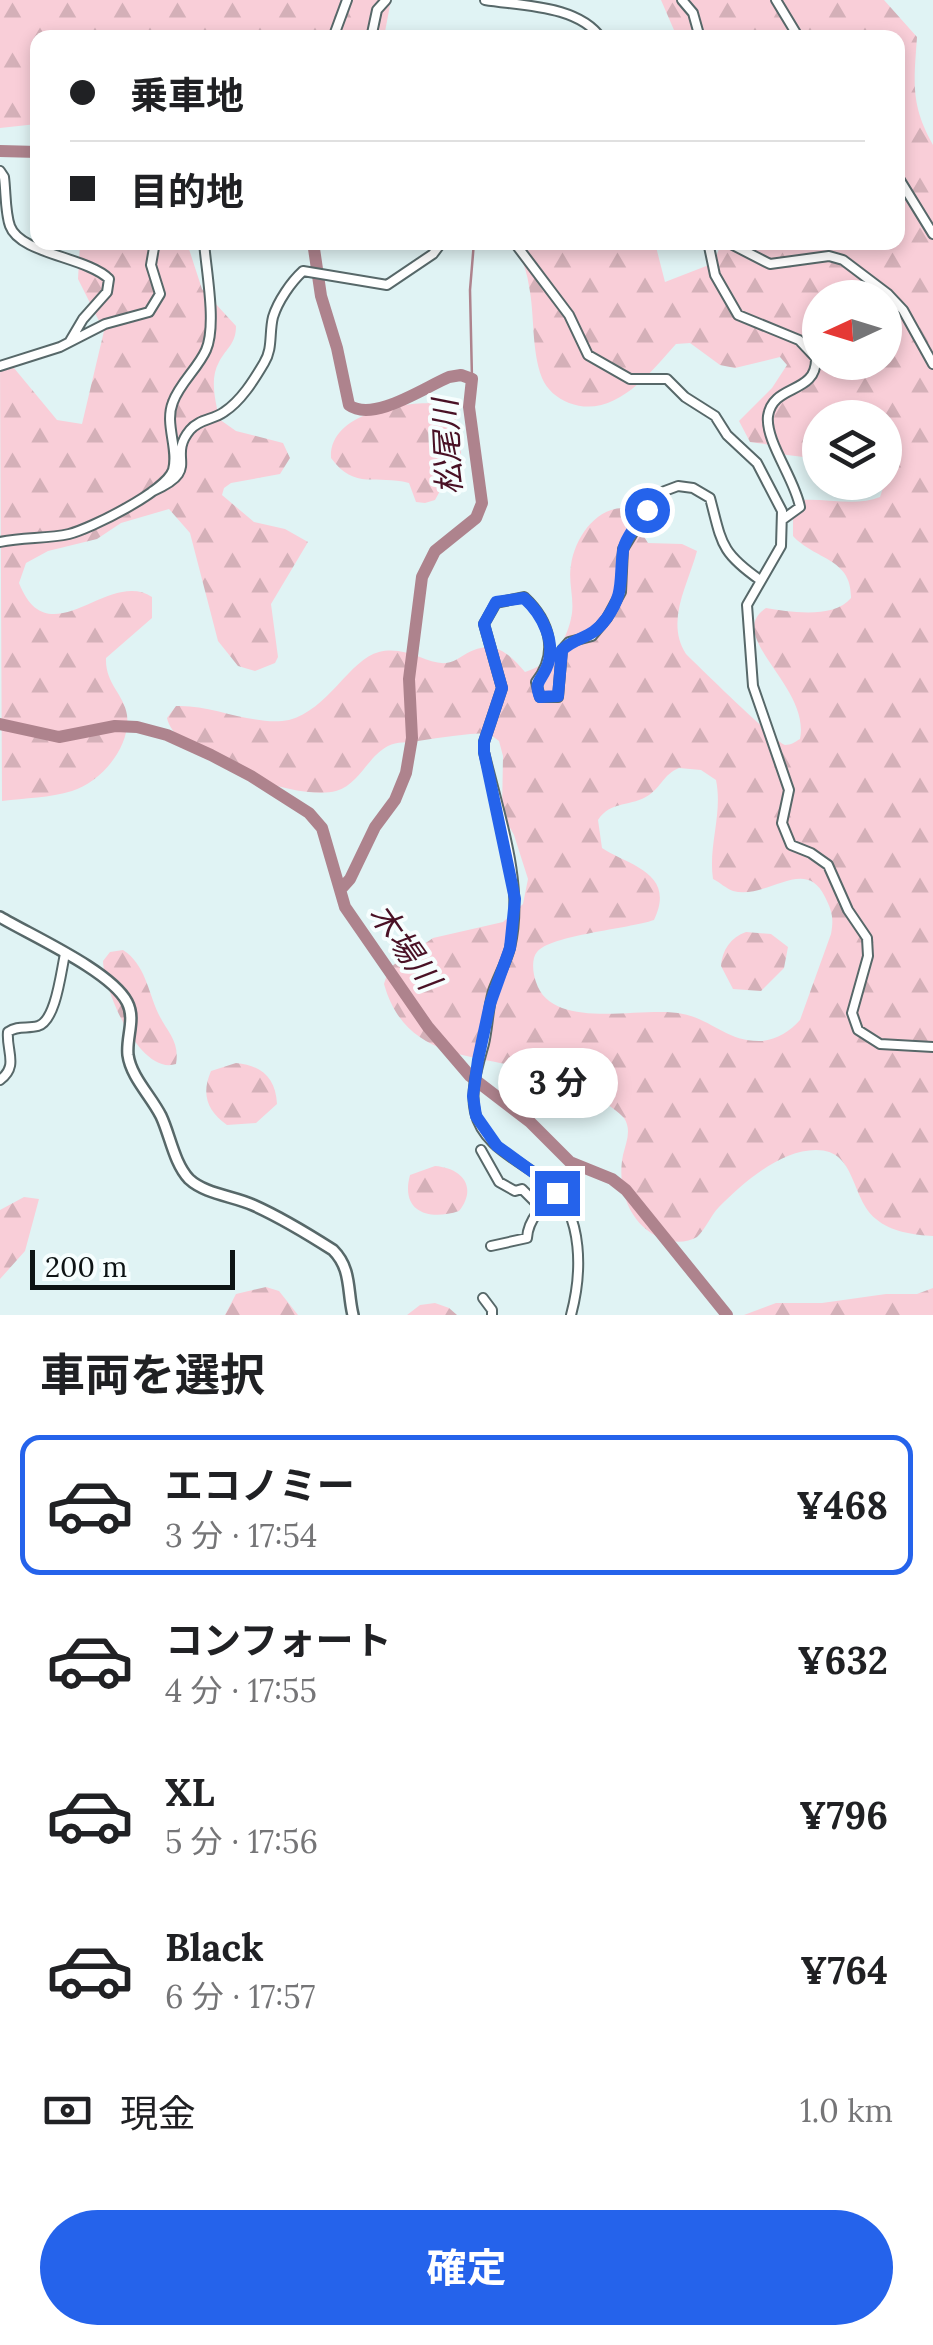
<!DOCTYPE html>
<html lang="ja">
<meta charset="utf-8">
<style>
body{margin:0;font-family:Lora,"Noto Sans JP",serif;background:#f6f6f6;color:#202124;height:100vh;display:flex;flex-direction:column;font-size:38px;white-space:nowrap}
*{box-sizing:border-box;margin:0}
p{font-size:32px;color:#757577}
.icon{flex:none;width:55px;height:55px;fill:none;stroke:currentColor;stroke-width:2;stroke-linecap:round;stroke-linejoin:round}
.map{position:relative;height:1315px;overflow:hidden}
.drawer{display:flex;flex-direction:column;background:#fff;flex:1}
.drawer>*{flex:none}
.hud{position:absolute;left:30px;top:30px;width:875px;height:220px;border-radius:20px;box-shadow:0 5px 15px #0003;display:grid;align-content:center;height:220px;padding:0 40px;background:#fff}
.needle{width:65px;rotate:266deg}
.fabs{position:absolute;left:802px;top:280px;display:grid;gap:20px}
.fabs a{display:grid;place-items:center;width:100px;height:100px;border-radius:50%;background:#fff;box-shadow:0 5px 15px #0003;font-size:50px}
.scale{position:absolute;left:30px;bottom:25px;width:205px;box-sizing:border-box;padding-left:10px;border:5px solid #0d1314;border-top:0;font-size:28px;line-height:35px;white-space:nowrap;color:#0d1314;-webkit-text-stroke:8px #f6fefe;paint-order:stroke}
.end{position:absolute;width:45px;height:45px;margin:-22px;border:12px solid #2563eb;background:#fff;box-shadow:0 0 0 5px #fff}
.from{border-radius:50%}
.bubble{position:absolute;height:70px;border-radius:35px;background:#fff;box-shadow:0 5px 15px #0003;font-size:32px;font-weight:700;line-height:70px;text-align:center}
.hud b{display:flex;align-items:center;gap:35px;height:95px;font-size:38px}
.hud b+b{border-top:2px solid #e0e0e0}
.hud i{width:25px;height:25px;background:#202124}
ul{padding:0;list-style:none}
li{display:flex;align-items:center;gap:30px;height:140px;margin:0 20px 15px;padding:0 20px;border:5px solid transparent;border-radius:20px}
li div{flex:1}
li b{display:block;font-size:38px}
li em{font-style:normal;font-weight:700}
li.selected{border-color:#2563eb}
li>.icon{width:90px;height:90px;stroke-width:1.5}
h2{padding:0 40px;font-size:45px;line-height:120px}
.pay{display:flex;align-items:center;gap:25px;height:110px;padding:0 40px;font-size:38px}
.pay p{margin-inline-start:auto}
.primary-button{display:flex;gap:20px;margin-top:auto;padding:20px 40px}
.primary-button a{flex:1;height:115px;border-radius:60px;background:#2563eb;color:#fff;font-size:40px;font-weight:700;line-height:115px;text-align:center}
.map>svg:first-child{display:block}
.forest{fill:url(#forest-firs);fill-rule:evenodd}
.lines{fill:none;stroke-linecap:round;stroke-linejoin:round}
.stream{stroke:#ae838d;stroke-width:2.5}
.river{stroke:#ae838d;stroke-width:12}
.minor-casing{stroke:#576869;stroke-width:12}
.tertiary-casing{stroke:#576869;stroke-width:14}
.minor{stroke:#fff;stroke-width:8}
.tertiary{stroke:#fff;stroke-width:9}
.route{stroke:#2563eb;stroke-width:12}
.labels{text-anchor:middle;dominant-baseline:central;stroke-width:8;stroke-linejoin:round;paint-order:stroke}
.water-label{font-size:32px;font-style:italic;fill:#491125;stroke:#f6fefe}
</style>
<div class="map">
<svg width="933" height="1315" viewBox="0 0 933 1315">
<defs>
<pattern id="forest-firs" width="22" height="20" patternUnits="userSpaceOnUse" patternTransform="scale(2.5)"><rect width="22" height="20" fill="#f9ced8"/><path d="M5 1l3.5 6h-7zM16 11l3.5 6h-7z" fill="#d4b0b8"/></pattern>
</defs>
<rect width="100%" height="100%" fill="#e0f3f4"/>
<!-- forest -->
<path class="forest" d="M0,0H391L384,37L38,38L37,124L0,128Z
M661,0H884L917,37C914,82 910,104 933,145V1236C914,1235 891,1232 876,1219C850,1198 857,1150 816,1150C780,1150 743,1183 719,1207C711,1215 705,1230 697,1237C689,1242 676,1243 667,1240C631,1230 616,1190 623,1155C626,1143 632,1130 624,1118C619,1112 607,1104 600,1099C574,1082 545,1072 516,1066C457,1054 403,1051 384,984L389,968L433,938L503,922L523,904L528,879L514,835L502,813L503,756L499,741L488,733C464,734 442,737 418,741C408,743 397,741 388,746C367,757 360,784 336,791C297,802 175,758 167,718L176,706C212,704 255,727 289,720C328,710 350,659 379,652C406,645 428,665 446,663C457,662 464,653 474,650C496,641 512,656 525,672C552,664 568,640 572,613C574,597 568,581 571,565C575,537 597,506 626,508L648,543L682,544L697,551C688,585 665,621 686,654C698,666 777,743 785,745C791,745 795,742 800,739C811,686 723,636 766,608C790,612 834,619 851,598C852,558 815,560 793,536V510L801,500C827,498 856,507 880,497L885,482V418H820V459L779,454L771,445L750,442L739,421L772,388L787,365L780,357L735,368L720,365L690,343L676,344C650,373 614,420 569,403C557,398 547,390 542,378C531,349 535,316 529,286C527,271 521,257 515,243H655L665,282L714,263L721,243L898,242V38L677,37ZM820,298H885V362H820ZM679,768L701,770L716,780C723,814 708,845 713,879C719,882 727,889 733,891C768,900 805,855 825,897C832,911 834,918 831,934L800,1020C790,1031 777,1040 761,1041C727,1042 713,1020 683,1014C644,1005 552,1033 536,982C533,974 531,959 537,952C551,935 628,929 654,920C677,872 627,865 602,848L598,820C611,800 632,807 649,795C661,787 664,774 679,768Z
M80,243H187L202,289L236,326C236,344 227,347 219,362C209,380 216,401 219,419L236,431L283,443L290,458L280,474L231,483L224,488L222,495L254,522L285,529L308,542L271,604L278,657L275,663L255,671L238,666L218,641L190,533L169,509L121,523L97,539L48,551L26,563L19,583C49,659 108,568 152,597V618L106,658C105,684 124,694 127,715C131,747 101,782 72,791C50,798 25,798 2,801L0,362L14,368L57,420L82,424L104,331L78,279Z
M438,403L455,415L461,453L435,500L425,503L416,502L409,483C376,474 355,491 331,458C329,412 403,402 438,403Z
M746,932L771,934L788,947L784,968L761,991L733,989L721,966C722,950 731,937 746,932Z
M123,950C145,964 148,991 158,1013C167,1032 180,1041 176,1064C140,1076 104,991 103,961L110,952Z
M236,1063C261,1065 276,1078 277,1104L256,1123L227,1125C207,1111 201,1094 211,1071Z
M435,1166C462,1168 478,1187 459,1211C429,1221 400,1212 410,1175Z
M24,1197L39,1199L25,1251L0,1279V1210Z
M266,1287L279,1291L298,1315H225L236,1294Z
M933,1288V1315H744L776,1303H822L886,1294H917Z
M435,1303L449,1308L457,1315H407L420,1305Z"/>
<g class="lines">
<!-- stream -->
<path class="stream" d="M472,379L470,290L474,242"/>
<!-- river -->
<path class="river" d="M0,151L38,152
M313,242L321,296L337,348L349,405C373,423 425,387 449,377L461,375L472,379L469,407L482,503L476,518L435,551L422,577L409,679L412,738L406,773L395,800L375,827L350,879L341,889
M0,724L59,737L115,726L137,727L167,735L211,755L251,776L309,813L322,828L345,907L428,1027L470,1076L530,1122L570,1162L612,1179L626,1190L727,1315"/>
<!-- minor casing -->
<g class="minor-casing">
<path id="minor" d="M485,0C522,6 578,5 601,38
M682,0L693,13L700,38
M776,0L799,38
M333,38L347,0
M371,38L377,10L386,0
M0,171L4,177C6,192 5,212 10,226C20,254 87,257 109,279L107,292L83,319L70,341
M898,177L933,234
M514,242L569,315L588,355L630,379H667L685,397L715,416L727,435L757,463L782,511L781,546L747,605L753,686L789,790L782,823L791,845L811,853L828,865L848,910L867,938L868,956L852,1013L858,1030L880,1044L933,1047
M708,242L715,275L738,315L799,340L816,358C817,395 773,383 768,416C765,441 795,479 800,507L782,520
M727,242L770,264L829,256L843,260L888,294L903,310L933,364
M0,366L60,347L105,324L149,312L160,294L151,265L155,242
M153,491C203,469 166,459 190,430C199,419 213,420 224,412C241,401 254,380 264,363C273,349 269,333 273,317C278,301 291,282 303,271L387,285L433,254L442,242
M0,542C23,537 47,539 69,534C90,529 166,491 173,470C179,449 164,424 173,402C180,383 198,368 206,350C217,325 206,270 204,242
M0,1080C19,1066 6,1051 8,1032C18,1025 27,1029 38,1026C56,1021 61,971 65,954
M481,1150L499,1182L515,1191L522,1189L541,1208
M491,1246L527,1238C528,1219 543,1205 557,1193
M483,1298L492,1310V1315
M571,1315C582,1274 584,1216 550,1185C525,1162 483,1149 475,1112C470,1089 478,1066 484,1044C488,1027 488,1008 493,991C498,977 506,963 510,948C525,885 499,814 484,752V742L502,688L484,624L496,603L524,597C550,621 559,653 536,682L540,697H558L562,650L569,642L592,636L607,618L621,592L623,549L647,510L662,492L678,486L693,488L710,498C722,543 720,552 760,580"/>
</g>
<!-- tertiary casing -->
<g class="tertiary-casing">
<path id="tertiary" d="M0,917C32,936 111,971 127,1002C136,1019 126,1037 128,1055C131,1077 151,1096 161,1116C170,1135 174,1163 189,1179C205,1194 233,1196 253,1205C280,1217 308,1234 333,1250C352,1269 347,1291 353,1315"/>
</g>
<!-- minor -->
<use href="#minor" class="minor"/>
<!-- tertiary -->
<use href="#tertiary" class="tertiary"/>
</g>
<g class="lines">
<!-- route -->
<path class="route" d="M557,1193L552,1186L497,1146L476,1116L473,1096L478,1060L490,1004L510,948L515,899L484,752V742L502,688L484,624L496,602L524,598C542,614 558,644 546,669C540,682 534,682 540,697L558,696L562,650C578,635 591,640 606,619C625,593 619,580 623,551C625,537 639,523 647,510"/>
</g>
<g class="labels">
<!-- water labels -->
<g class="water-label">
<text transform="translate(447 447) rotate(-93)">松尾川</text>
<text transform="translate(405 946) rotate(55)">木場川</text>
</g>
</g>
</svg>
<div class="fabs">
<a><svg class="needle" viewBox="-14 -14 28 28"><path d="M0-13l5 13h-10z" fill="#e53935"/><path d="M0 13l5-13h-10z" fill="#757577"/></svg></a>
<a><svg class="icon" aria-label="layers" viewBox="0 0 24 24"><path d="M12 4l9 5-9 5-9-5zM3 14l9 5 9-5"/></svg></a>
</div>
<div class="scale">200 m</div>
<i class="end from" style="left:647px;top:510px"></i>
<i class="end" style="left:557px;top:1193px"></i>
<div class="bubble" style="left:498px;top:1048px;width:120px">3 分</div>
<div class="hud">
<b><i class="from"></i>乗車地</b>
<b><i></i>目的地</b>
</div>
</div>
<section class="drawer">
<h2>車両を選択</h2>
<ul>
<li class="selected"><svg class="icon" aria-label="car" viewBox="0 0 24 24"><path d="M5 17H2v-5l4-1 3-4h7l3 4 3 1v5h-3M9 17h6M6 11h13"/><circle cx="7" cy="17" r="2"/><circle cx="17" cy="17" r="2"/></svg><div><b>エコノミー</b><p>3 分 · 17:54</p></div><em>¥468</em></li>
<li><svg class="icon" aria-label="car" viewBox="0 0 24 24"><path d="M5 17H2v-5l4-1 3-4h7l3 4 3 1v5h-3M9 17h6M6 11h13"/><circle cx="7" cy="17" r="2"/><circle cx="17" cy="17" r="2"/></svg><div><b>コンフォート</b><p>4 分 · 17:55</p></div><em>¥632</em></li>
<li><svg class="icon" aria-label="car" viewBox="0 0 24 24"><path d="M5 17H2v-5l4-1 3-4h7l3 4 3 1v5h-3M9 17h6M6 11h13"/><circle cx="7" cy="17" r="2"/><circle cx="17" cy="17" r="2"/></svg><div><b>XL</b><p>5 分 · 17:56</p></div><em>¥796</em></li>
<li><svg class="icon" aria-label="car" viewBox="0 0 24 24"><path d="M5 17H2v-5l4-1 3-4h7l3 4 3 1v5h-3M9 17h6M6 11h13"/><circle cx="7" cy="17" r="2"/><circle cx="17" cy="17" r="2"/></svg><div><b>Black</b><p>6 分 · 17:57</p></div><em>¥764</em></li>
</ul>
<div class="pay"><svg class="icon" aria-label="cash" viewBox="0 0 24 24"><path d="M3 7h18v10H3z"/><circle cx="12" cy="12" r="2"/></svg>現金<p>1.0 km</p></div>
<div class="primary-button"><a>確定</a></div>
</section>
